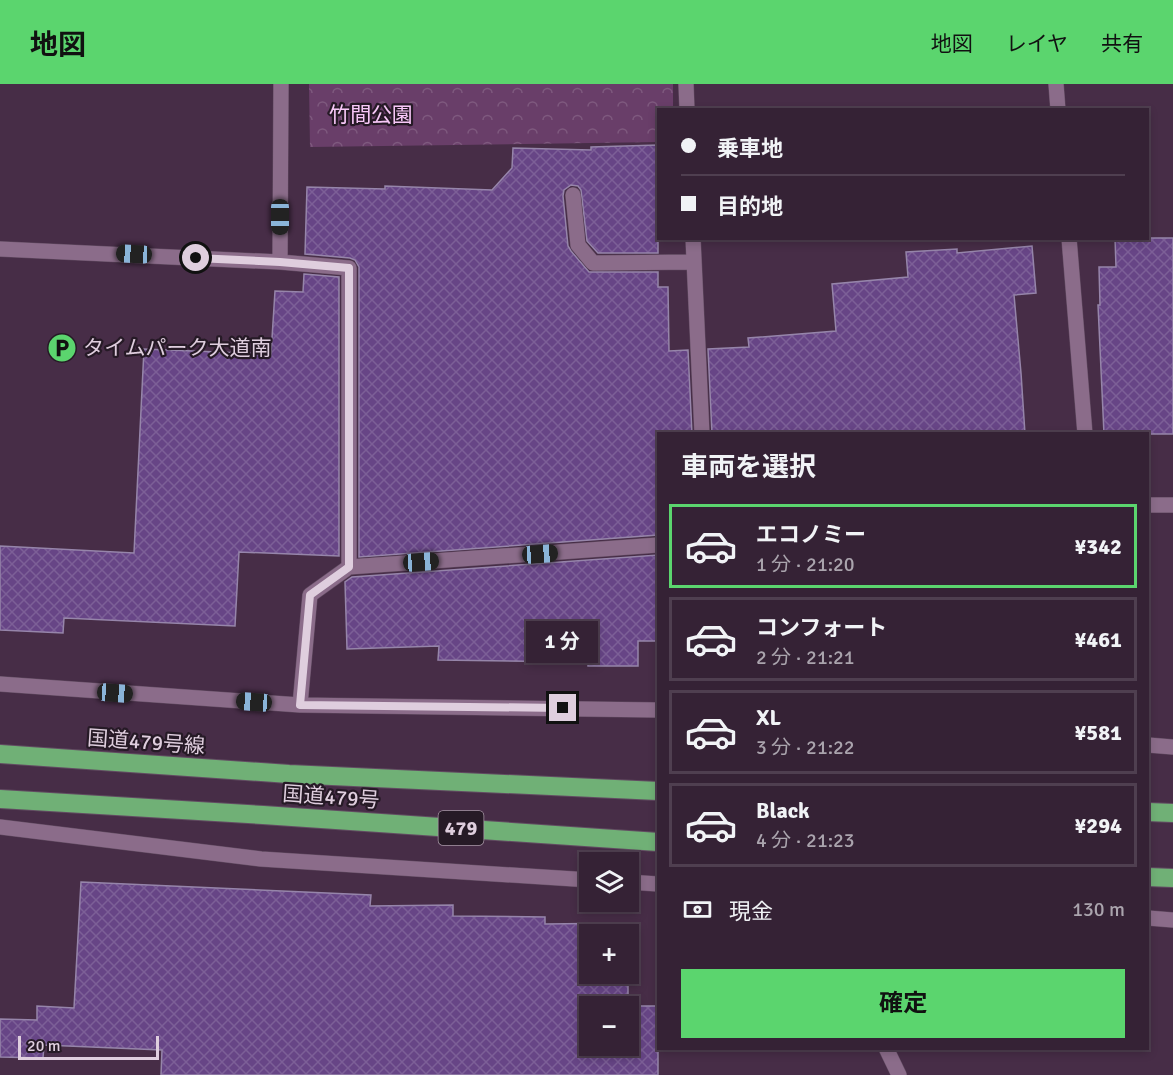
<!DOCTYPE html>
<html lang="ja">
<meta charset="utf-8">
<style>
body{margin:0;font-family:Signika,"Noto Sans JP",sans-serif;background:#3d2a3d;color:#f1f3f6;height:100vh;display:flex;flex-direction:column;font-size:22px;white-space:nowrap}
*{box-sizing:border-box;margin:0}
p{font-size:20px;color:#aaa4ad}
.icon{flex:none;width:33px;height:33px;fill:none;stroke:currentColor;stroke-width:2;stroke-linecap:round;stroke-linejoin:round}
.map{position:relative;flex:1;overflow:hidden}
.details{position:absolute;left:657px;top:348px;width:492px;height:618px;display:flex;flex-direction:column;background:#352235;border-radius:0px;box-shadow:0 3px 9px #0003,0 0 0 2px #4f3f50}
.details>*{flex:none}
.guide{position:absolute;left:657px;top:24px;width:492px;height:132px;border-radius:0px;box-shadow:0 3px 9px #0003,0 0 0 2px #4f3f50;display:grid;align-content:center;height:132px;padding:0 24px;background:#352235}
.controls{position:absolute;left:579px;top:768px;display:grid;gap:12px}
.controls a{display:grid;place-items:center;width:60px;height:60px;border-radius:0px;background:#352235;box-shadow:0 3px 9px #0003,0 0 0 2px #4f3f50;font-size:30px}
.scale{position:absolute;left:18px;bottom:15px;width:141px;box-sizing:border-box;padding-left:6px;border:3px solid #dfcede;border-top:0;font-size:16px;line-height:21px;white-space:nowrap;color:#dfcede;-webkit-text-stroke:4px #261a26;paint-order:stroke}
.end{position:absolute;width:27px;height:27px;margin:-14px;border:8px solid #dfcede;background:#111;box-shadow:0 0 0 3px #111}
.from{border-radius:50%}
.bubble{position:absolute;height:42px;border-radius:0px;background:#352235;box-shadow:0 3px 9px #0003,0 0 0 2px #4f3f50;font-size:20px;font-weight:700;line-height:42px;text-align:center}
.car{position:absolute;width:18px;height:36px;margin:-18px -9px;border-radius:8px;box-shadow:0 0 4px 2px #0007;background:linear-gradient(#222 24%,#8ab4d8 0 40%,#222 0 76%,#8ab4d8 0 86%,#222 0)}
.guide b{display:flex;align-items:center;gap:21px;height:57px;font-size:22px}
.guide b+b{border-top:2px solid #4f3f50}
.guide i{width:15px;height:15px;background:#f1f3f6}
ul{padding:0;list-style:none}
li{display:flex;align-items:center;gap:18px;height:84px;margin:0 12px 9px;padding:0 12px;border:3px solid #4f3f50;border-radius:0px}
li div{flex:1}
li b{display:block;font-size:22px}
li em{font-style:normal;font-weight:700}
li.current{border-color:#5bd56e}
li>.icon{width:54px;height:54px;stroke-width:1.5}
h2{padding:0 24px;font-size:27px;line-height:72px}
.pay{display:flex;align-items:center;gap:15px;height:66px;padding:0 24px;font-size:22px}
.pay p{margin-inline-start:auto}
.button{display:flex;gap:12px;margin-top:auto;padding:12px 24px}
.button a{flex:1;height:69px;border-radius:0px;background:#5bd56e;color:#111;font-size:24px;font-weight:700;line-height:69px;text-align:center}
header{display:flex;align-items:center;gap:36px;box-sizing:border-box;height:84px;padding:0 30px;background:#5bd56e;color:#111}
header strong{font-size:28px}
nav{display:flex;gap:33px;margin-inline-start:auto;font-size:21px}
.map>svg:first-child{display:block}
.forest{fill:url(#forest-crowns)}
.building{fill:url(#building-cross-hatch);stroke:#9685aa;stroke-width:1.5;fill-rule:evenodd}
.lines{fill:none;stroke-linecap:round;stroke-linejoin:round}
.minor-casing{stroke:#624c62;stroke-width:16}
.highway-casing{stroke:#624c62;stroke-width:20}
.minor{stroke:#8b6c8a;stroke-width:15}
.highway{stroke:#70b076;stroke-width:18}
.route{stroke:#dfcede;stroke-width:8}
.labels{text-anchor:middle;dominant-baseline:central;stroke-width:4.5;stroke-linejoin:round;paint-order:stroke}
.shield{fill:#261a26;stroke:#a898a7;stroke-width:1.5}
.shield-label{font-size:20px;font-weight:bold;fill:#dfcede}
.park-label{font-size:21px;fill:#f7c7f7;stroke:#261a26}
.poi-label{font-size:21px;fill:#dfcede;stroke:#261a26;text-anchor:start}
.street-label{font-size:21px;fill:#dfcede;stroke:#261a26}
</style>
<header>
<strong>地図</strong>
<nav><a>地図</a><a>レイヤ</a><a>共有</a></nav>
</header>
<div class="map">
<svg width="1173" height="991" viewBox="0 0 1173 991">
<defs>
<pattern id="forest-crowns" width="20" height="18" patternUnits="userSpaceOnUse" patternTransform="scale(1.5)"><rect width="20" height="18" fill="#693e69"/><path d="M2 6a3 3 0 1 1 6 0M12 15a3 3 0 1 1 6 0" fill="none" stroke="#7e597e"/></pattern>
<pattern id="building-cross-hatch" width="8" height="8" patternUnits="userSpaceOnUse" patternTransform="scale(1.5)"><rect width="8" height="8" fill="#674586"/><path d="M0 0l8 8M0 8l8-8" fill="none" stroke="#7c5f97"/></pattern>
</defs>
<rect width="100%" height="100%" fill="#472d47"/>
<!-- forest -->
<path class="forest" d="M309,0H673V25L658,26V58L310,63Z"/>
<!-- building -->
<path class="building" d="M658,61V169H598L587,157L581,106L578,102L571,101L564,106L563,112L568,162L571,167L589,188H658V203H668L669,267L688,266L692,350H658V451L359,473V183L355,176L350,174L305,170L307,103L385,105V102L492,106L512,84L513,64L591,66V63Z
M1115,154H1173V350H1104L1098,221H1100L1099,183H1116Z
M1032,162L1036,209L1014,211L1021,289L1025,350H712L708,265L749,263L748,254L836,247L832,200L908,193L906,168L957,165V169Z
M304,190L339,193V472L239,468L235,542L64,534L63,549L0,546V462L134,469L144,265L271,270L275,207L303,208Z
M658,471V557H638V582H588V578L438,576L439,562L347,565L345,498L352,493Z
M81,798L371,811L370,822L453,821V832L545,833V840L627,839V850H590V890H628V922H658V991H161L162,966L44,961L43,974L0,973V935L37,936V922L74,924ZM590,922H628V962H590Z"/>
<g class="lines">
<!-- minor casing -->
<g class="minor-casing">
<path id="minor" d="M686,0L687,26
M1056,0L1058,26
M573,111L578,161L593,179L694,178
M693,154L702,350
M1069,154L1085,350
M0,165L280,178L349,184V483
M280,178L281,0
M1148,421H1173
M0,600L300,621L658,626
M300,621L310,511L349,483L658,461
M1148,661L1173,663
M0,743L261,775L590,796
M628,798L658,800
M1148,834L1173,836
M886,964L899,991"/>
</g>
<!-- highway casing -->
<g class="highway-casing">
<path id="highway" d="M0,670L289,690L658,707
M0,715L263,731L658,758
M1148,728L1173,729
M1148,793L1173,794"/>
</g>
<!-- minor -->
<use href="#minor" class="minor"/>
<!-- highway -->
<use href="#highway" class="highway"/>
</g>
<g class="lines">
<!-- route -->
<path class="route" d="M196,174L280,178L349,184V483L310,511L300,621L563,624"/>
</g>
<!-- icons -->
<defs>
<g id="parking-disc" transform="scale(1.5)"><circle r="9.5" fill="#5bd56e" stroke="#261a26"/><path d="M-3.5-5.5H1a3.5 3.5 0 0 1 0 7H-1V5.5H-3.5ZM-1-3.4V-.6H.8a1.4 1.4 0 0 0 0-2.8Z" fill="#111"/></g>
</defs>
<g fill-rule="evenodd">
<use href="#parking-disc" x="62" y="264"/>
</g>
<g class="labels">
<!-- shield labels -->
<rect class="shield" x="438.5" y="727" width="45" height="34" rx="4.5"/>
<g class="shield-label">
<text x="461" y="744">479</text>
</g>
<!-- park labels -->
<g class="park-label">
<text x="371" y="31">竹間公園</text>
</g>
<!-- poi labels -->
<g class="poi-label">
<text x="83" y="264">タイムパーク大道南</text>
</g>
<!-- street labels -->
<g class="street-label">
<text transform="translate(146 658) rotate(4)">国道479号線</text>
<text transform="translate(331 713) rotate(4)">国道479号</text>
</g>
</g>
</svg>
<div class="controls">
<a><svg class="icon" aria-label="layers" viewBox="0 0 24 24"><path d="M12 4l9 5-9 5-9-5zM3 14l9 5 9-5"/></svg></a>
<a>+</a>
<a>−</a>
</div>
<div class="scale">20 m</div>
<i class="end from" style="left:196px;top:174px"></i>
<i class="end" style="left:563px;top:624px"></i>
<div class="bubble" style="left:526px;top:537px;width:72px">1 分</div>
<i class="car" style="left:280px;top:133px;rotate:180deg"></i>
<i class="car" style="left:134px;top:170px;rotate:273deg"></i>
<i class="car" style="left:540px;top:470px;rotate:86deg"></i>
<i class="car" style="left:421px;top:478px;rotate:86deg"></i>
<i class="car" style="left:115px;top:609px;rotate:94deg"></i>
<i class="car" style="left:254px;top:618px;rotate:274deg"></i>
<div class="guide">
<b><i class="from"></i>乗車地</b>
<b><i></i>目的地</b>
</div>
<section class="details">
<h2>車両を選択</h2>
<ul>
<li class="current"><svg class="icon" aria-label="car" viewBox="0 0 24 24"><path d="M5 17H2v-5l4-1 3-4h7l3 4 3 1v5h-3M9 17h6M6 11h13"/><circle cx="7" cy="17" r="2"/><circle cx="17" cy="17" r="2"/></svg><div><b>エコノミー</b><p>1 分 · 21:20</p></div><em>¥342</em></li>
<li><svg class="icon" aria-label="car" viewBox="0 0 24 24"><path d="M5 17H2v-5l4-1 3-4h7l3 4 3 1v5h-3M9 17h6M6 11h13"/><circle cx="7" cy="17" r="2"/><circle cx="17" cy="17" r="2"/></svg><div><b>コンフォート</b><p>2 分 · 21:21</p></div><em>¥461</em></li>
<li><svg class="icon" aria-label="car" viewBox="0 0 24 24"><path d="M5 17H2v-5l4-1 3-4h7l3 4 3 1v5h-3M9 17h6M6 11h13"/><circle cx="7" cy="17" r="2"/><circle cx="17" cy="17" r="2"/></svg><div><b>XL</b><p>3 分 · 21:22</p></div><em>¥581</em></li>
<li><svg class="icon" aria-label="car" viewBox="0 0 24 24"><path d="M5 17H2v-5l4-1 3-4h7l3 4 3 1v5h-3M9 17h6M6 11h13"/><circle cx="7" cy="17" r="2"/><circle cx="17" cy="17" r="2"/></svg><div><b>Black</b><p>4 分 · 21:23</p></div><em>¥294</em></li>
</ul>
<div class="pay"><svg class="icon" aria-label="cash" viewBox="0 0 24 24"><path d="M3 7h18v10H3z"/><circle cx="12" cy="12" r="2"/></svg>現金<p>130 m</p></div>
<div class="button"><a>確定</a></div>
</section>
</div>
